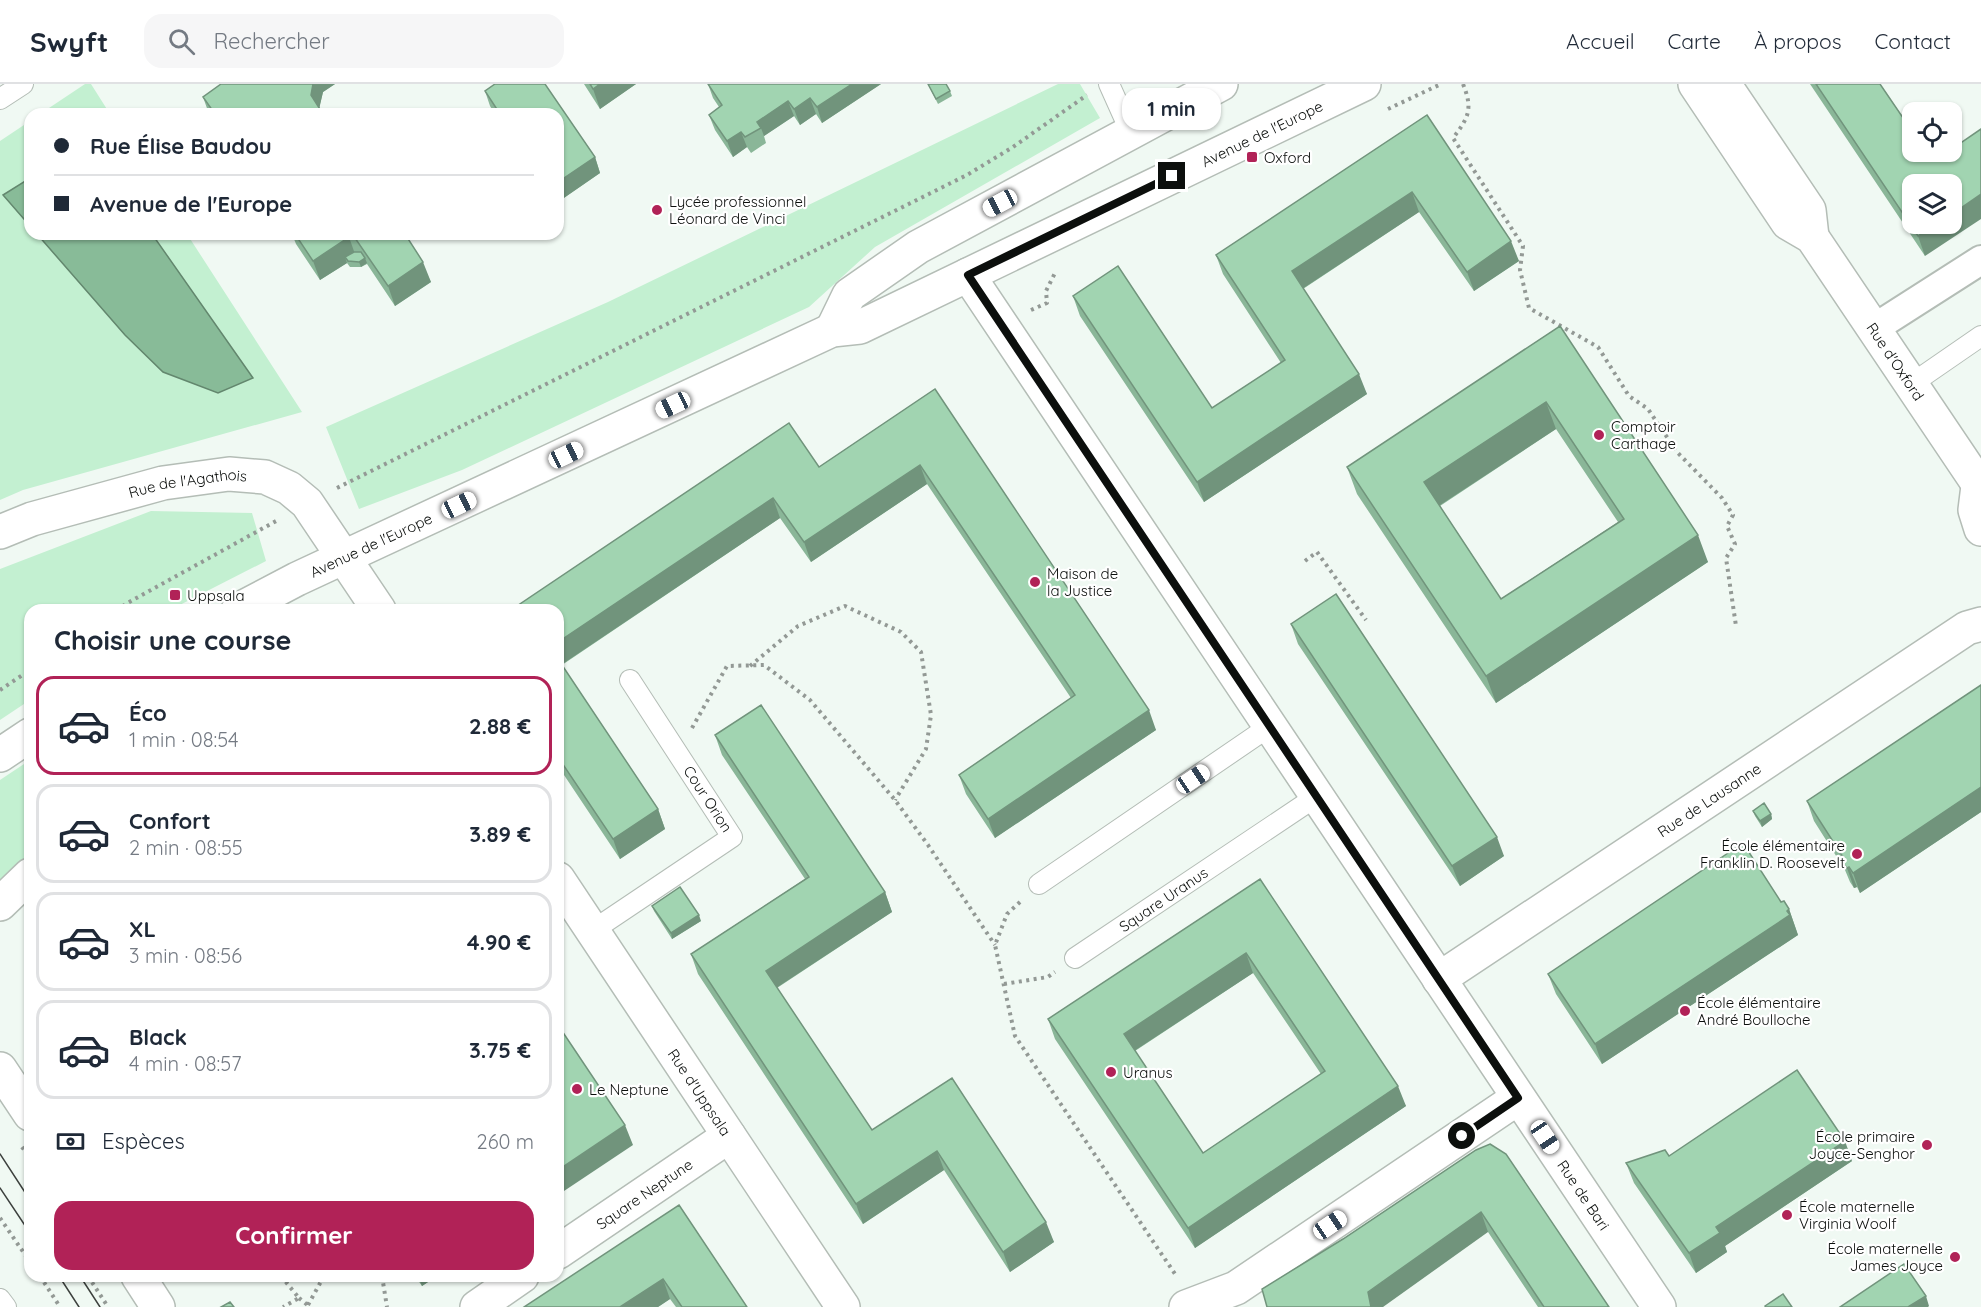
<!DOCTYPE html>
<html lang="fr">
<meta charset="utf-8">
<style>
body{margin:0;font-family:Quicksand,sans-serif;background:#f6f6f7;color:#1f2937;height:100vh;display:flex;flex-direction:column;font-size:22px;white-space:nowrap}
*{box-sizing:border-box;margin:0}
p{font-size:20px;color:#747a83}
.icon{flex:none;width:33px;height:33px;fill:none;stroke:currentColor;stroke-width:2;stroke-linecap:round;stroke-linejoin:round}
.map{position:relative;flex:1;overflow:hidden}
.drawer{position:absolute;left:24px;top:520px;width:540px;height:678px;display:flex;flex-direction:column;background:#fff;border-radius:18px;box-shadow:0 2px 4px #0004}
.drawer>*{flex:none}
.hud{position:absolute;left:24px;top:24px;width:540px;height:132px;border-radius:18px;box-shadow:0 2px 4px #0004;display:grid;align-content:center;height:132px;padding:0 30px;background:#fff}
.buttons{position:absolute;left:1902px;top:18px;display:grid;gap:12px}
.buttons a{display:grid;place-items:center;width:60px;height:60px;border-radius:12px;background:#fff;box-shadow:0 2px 4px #0004;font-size:30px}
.end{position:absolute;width:27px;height:27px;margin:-14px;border:8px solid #0c0f0d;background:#fff;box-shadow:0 0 0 3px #fff}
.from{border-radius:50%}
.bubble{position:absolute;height:42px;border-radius:18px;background:#fff;box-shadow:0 2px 4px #0004;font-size:20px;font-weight:800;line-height:42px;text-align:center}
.car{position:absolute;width:18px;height:36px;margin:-18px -9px;border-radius:8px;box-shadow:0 0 4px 2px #0007;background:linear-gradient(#fff 24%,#345 0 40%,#fff 0 76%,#345 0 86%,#fff 0)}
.hud b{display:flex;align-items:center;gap:21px;height:57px;font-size:22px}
.hud b+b{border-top:2px solid #e0e1e3}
.hud i{width:15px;height:15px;background:#1f2937}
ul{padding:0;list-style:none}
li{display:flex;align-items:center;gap:18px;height:99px;margin:0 12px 9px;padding:0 18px;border:3px solid #e0e1e3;border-radius:18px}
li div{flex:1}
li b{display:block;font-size:22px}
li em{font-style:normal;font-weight:800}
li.on{border-color:#b12257}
li>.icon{width:54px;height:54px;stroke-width:1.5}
h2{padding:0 30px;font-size:27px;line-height:72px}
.pay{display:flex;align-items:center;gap:15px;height:66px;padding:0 30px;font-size:22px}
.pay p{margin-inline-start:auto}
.button{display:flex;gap:12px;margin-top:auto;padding:12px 30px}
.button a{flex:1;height:69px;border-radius:18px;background:#b12257;color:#fff;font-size:24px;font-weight:800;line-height:69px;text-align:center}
header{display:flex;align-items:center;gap:36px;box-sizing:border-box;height:84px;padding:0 30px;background:#fff;border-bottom:2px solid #e0e1e3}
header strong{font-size:28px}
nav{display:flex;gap:33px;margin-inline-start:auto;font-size:21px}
.search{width:420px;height:54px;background:#f6f6f7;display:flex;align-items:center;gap:15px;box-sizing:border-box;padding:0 21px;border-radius:18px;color:#747a83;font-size:22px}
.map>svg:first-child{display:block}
.green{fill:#c3f0d1}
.water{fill:#88bb98;stroke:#63876e;stroke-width:1.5}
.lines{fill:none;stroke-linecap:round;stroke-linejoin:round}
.service-casing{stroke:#b4bdb6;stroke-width:22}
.pedestrian-casing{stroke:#b4bdb6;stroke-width:32}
.minor-casing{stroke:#b4bdb6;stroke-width:36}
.tertiary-casing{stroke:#b4bdb6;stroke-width:36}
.secondary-casing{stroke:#b4bdb6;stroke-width:36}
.path{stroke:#939995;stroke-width:4;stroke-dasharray:3 4.5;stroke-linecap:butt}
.service{stroke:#fff;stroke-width:20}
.pedestrian{stroke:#fff;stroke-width:28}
.minor{stroke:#fff;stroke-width:33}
.tertiary{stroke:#fff;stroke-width:33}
.secondary{stroke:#fff;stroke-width:33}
.tram{stroke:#3d413e;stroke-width:1.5}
.wall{fill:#8ab698;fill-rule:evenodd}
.shaded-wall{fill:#71947c}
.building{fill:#a1d4b1;stroke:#71947c;stroke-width:1.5;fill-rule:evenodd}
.route{stroke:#0c0f0d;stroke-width:8}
.poi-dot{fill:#b12257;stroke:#fff;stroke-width:2}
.labels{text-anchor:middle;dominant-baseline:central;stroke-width:4.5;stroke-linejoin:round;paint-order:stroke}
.street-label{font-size:15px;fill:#0c0f0d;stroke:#fff}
.poi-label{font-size:15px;fill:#0c0f0d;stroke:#fff;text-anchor:start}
</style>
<header>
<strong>Swyft</strong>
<div class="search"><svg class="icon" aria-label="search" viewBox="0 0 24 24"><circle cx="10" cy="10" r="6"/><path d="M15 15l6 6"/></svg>Rechercher</div>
<nav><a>Accueil</a><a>Carte</a><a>À propos</a><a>Contact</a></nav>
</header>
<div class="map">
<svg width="1981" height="1223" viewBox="0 0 1981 1223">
<rect width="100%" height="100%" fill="#f0f9f3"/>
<!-- green -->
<path class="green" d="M85,0H91L110,30H40Z
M1058,0H1080L1100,34L875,163L809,223L462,386L359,425L326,343L608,218Z
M30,37V150H187L302,328L23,406L0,416V57Z
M151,427L252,429L266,477L170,526H30V616L0,636V485Z
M30,676V774L0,805V696Z"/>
<!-- water -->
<path class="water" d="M30,94V142L3,111Z
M37,150H152L253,294L218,309L163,288L125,251Z"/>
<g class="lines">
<!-- service casing -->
<g class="service-casing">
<g id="service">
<path d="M1109,0L1131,49"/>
<path d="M0,15L23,0"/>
<path d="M1910,301L1981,252"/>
<path d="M1039,800L1270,642"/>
<path d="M592,847L732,753L630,596"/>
<path id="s1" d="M1075,874L1317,712"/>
<path d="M0,1215L6,1223"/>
</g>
</g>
<!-- pedestrian casing -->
<g class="pedestrian-casing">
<path id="pedestrian" d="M1873,245L1981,176"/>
</g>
<!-- minor casing -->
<g class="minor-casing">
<g id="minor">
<path id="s2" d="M968,191L1659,1223"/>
<path id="s3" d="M0,448L32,435L163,399L229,390L265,393L289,404L307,419L379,526"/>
<path id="s4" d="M558,795L843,1223"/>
<path d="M0,820L30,791"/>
<path id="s5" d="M1439,895L1967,544L1981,540"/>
<path d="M0,985L30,1030"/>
<path id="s6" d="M558,1168L729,1052"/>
<path d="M138,1192L158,1223"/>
<path d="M477,1223L522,1192"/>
<path d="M1186,1223L1236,1204L1518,1014"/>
</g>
</g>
<!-- tertiary casing -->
<g class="tertiary-casing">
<g id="tertiary">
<path id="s7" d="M1695,0L1788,139L1812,153L1981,404"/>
<path d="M1724,0L1809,126L1812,153"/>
<path d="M1978,402L1975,426L1981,445"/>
</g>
</g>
<!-- secondary casing -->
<g class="secondary-casing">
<g id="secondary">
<path d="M832,246L849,211L918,163L1221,0"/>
<path id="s8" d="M238,526L297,495L832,246L860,243L1364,0"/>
<path d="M0,671L30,651"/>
</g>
</g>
<!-- path -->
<path class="path" d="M1463,0C1473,25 1469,33 1453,54L1523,162L1520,186L1529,224L1598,263L1629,312L1648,325L1677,368L1722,414L1733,431L1727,442L1735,460L1726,474L1736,542
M1388,25L1441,0
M1031,226L1047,219L1046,207L1056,187
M337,404L967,91L1013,63L1087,11
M1305,477L1317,468L1366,536
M116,526L131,517L278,436
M750,582L798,542L845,522L901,548L921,568L931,631L926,665L895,716
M0,606L30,586
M692,644L727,582L764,581L810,616L895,716L928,761L995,861
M1020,818L1007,830L995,861L1015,952L1177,1193
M1004,900L1048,893L1055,888
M22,1063L30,1074
M0,1134L30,1178
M40,1192L60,1223
M88,1192L108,1223
M281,1192L299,1214L283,1223
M382,1192L387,1223
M299,1214L310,1223
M308,1221L324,1192"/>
<!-- service -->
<use href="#service" class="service"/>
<!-- pedestrian -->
<use href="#pedestrian" class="pedestrian"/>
<!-- minor -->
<use href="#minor" class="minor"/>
<!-- tertiary -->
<use href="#tertiary" class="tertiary"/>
<!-- secondary -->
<use href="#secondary" class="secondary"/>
<!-- tram -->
<path class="tram" d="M0,1070L30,1116
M0,1104L30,1149
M59,1192L79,1223
M80,1192L100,1223"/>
</g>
<!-- wall -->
<path class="wall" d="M221,0H335L323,8L319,24L323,30H209L203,13Z
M495,0H545L595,73L600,89L558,118V30H495L490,22L485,7Z
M584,0H636L600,25Z
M708,0H881L822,39L816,30L800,41L794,32L764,52L766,59L751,69L747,63L733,73L715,46L709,31L719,23L713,14Z
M928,0L950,7L952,12L938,20Z
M1810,0H1880L1933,77L1925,172Z
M1427,31L1519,177L1474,207L1419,128L1303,205L1367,310L1204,418L1080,232L1073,212L1212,324L1281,279L1223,190L1216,171Z
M292,150H407V153L431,198L395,222L367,180L361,183H350L347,179L320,196L296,160Z
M1560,242L1708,478L1496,619L1357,410L1347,383ZM1556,345L1618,438L1501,515L1440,422Z
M935,305L1156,646L995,754L966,710L959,691L1071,614L927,400L811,478L780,434L562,581L658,725L665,745L620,775L558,682V526L819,383Z
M1291,540L1504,772L1460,802L1298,560Z
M1981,601V728L1860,809L1857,803L1854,804L1850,798L1845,786L1814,737L1807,717Z
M715,651L885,808L892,828L777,904L872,1046L952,994L1054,1158L1010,1188L944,1086L863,1140L698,890L691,870L805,795L722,671Z
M1753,727L1771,730L1772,735L1762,743L1755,732Z
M1260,795L1406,1022L1195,1164L1055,955L1048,935ZM1253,889L1321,990L1203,1069L1135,967Z
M1781,818L1789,825L1798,851L1602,980L1556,910L1548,890Z
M652,822L701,837L672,855L654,827Z
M1476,1066L1609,1223H1538L1488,1148L1343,1155Z
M1669,1072L1852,1077L1725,1162L1727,1168L1696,1189L1634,1099L1626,1079Z
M679,1121L747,1223H676L670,1215L658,1223Z
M415,1192H437L422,1202Z"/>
<!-- shaded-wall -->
<path class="shaded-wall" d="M313,0H335L323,8L318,30L311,11Z
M600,0H636L600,25L593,5Z
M852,0H881L822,39L817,23Z
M810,14L816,30L800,41L794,25Z
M788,17L794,32L764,52L761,44L757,38Z
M262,25L264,30H254Z
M741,48L747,63L733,73L727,57Z
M595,73L600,89L558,118V98Z
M1412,108L1419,128L1299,207L1292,187Z
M1981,110V135L1925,172L1918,152L1937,140H1952V130Z
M349,153L356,173L348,178L345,173L347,179L320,196L313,177Z
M1511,157L1519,177L1474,207L1467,188Z
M365,174L367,179L361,183L359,178Z
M423,178L431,198L395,222L388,202Z
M1359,290L1367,310L1204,418L1197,398Z
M1546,318L1556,345L1434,425L1424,398Z
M920,381L927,400L811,478L804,458Z
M773,414L780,434L558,583V558Z
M1698,451L1708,478L1496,619L1486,592Z
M1149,626L1156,646L995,754L988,735Z
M1981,703V728L1860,809L1853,789Z
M658,725L665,745L620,775L613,755Z
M1771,730L1772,735L1762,743L1760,737Z
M1497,753L1504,772L1460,802L1452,782Z
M1849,783L1857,803L1854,804L1847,784Z
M885,808L892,828L773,906L766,887Z
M1789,825L1798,851L1602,980L1595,960Z
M699,831L701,837L672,855L671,849Z
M1246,869L1253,889L1131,969L1124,950Z
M1398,1002L1406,1022L1195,1164L1188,1144Z
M625,1041L633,1061L558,1111V1086Z
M1845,1057L1852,1077L1725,1162L1727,1168L1696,1189L1689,1169L1716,1143Z
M937,1067L944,1086L863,1140L856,1120Z
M1481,1128L1488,1148L1383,1223H1371L1368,1208Z
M1046,1138L1054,1158L1010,1188L1003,1168Z
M418,1192H437L422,1202Z
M663,1195L670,1215L658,1223H620Z
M1926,1212L1929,1222L1928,1223H1908Z"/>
<!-- building -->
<path class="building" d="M221,0H313L311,11L323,30H271L269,28L262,25L254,30H215L203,13Z
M495,0H545L595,73L558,98V30H500L485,7Z
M590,0H600L593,5Z
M708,0H852L817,23L810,14L794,25L788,17L757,38L761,44L745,53L741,48L727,57L709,31L722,21Z
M928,0H946L950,7L936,15Z
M1816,0H1880L1912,47V68H1926L1933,77L1947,68H1952V65L1981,45V110L1952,130V100H1912V140H1937L1918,152Z
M1427,31L1511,157L1467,188L1412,108L1292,187L1359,290L1197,398L1073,212L1118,182L1212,324L1285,276L1216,171Z
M295,150H405L423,178L388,202L355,154L349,153L313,177Z
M354,168H361L365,174L359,178L348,177L345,173Z
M1560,242L1698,451L1486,592L1347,383ZM1546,318L1624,435L1501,515L1424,398Z
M935,305L1149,626L988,735L959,691L1075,611L920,381L804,458L773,414L558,558V526H511L789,339L819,383Z
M1336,510L1497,753L1452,782L1291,540Z
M558,575L658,725L613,755L558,673Z
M1981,601V703L1853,789L1849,783L1847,784L1842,778L1845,776L1807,717Z
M761,621L885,808L766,887L872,1046L952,994L1046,1138L1003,1168L937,1067L856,1120L691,870L809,793L715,651Z
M1764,719L1771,730L1760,737L1753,727Z
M1743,759L1781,818L1784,817L1789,825L1787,827L1790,831L1595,960L1548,890Z
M1260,795L1398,1002L1188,1144L1048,935ZM1246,869L1325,987L1203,1069L1124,950Z
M680,803L699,831L671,849L652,822Z
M558,941L625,1041L558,1086Z
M1797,986L1845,1057L1716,1143L1720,1149L1689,1169L1626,1079L1665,1066L1669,1072Z
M1490,1060L1506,1070L1609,1223H1544L1481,1128L1368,1208L1371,1223H1267L1262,1205L1343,1155L1476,1066Z
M679,1121L747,1223H682L663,1195L620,1223H524Z
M1904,1180L1926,1212L1908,1223H1840Z
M1783,1210L1792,1223H1766L1765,1222Z
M230,1218L234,1223H221Z"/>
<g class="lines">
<!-- route -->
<path class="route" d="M1172,92L968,191L1518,1014L1462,1052"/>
</g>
<!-- markers -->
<g class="poi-dot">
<rect x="1246" y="67" width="12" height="12" rx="3"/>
<circle cx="657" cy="126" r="6"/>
<circle cx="1599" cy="351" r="6"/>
<circle cx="1035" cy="498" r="6"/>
<rect x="169" y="505" width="12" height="12" rx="3"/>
<circle cx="1857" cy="770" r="6"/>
<circle cx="1685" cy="927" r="6"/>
<circle cx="1111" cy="988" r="6"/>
<circle cx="577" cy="1005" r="6"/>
<circle cx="1927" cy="1061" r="6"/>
<circle cx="1787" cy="1131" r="6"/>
<circle cx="1955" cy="1173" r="6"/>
</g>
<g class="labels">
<!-- street labels -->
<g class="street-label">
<text stroke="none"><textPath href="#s8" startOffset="1131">Avenue de l'Europe</textPath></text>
<text stroke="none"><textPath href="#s7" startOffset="345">Rue d'Oxford</textPath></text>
<text stroke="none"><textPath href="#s3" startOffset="195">Rue de l'Agathois</textPath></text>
<text stroke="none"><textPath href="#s8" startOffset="148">Avenue de l'Europe</textPath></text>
<text transform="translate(708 715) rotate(57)">Cour Orion</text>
<text stroke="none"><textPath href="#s5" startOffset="324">Rue de Lausanne</textPath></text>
<text stroke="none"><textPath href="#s1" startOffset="106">Square Uranus</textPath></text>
<text stroke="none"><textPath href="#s4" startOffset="256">Rue d'Uppsala</textPath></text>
<text stroke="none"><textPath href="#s6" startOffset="104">Square Neptune</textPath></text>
<text stroke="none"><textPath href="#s2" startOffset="1107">Rue de Bari</textPath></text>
</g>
<!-- poi labels -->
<g class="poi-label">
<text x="1264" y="73">Oxford</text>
<text x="669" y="117">Lycée professionnel<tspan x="669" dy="17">Léonard de Vinci</tspan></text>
<text x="1611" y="342">Comptoir<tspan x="1611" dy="17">Carthage</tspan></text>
<text x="1047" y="489">Maison de<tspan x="1047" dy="17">la Justice</tspan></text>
<text x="187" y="511">Uppsala</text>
<text x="1845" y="761" text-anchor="end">École élémentaire<tspan x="1845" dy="17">Franklin D. Roosevelt</tspan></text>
<text x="1697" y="918">École élémentaire<tspan x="1697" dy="17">André Boulloche</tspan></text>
<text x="1123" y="988">Uranus</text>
<text x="589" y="1005">Le Neptune</text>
<text x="1915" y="1052" text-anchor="end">École primaire<tspan x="1915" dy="17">Joyce-Senghor</tspan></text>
<text x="1799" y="1122">École maternelle<tspan x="1799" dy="17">Virginia Woolf</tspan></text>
<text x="1943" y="1164" text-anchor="end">École maternelle<tspan x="1943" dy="17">James Joyce</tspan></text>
</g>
</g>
</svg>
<div class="buttons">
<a><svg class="icon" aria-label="locate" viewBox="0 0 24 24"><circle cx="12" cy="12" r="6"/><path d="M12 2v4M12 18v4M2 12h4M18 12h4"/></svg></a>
<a><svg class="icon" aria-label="layers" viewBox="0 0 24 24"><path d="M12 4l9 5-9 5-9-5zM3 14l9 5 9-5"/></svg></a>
</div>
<i class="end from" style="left:1462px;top:1052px"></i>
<i class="end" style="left:1172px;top:92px"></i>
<div class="bubble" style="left:1122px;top:4px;width:99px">1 min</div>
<i class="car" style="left:1000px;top:119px;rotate:242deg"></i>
<i class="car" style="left:673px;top:321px;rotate:245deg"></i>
<i class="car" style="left:566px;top:371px;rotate:65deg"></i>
<i class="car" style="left:459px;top:421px;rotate:65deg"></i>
<i class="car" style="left:1193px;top:695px;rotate:56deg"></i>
<i class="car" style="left:1545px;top:1053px;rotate:146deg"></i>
<i class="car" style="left:1330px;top:1141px;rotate:56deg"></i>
<div class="hud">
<b><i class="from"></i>Rue Élise Baudou</b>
<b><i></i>Avenue de l'Europe</b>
</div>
<section class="drawer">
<h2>Choisir une course</h2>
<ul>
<li class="on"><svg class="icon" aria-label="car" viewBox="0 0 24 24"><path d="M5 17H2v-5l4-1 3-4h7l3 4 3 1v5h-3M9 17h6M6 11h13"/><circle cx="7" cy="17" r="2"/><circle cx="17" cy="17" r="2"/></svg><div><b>Éco</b><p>1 min · 08:54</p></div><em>2.88 €</em></li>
<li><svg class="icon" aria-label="car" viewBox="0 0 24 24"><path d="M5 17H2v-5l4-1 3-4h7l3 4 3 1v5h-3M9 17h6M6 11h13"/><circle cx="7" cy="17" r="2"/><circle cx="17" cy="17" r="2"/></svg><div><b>Confort</b><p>2 min · 08:55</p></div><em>3.89 €</em></li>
<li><svg class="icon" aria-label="car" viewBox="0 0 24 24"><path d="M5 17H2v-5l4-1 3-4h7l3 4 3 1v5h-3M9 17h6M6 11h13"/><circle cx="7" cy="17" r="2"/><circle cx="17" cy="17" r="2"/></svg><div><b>XL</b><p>3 min · 08:56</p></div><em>4.90 €</em></li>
<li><svg class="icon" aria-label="car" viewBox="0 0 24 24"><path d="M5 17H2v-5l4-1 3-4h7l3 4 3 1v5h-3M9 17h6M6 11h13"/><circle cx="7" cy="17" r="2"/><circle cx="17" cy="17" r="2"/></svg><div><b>Black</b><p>4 min · 08:57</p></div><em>3.75 €</em></li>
</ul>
<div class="pay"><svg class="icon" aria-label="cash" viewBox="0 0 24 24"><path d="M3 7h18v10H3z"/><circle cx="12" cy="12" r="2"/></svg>Espèces<p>260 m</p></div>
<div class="button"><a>Confirmer</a></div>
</section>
</div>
